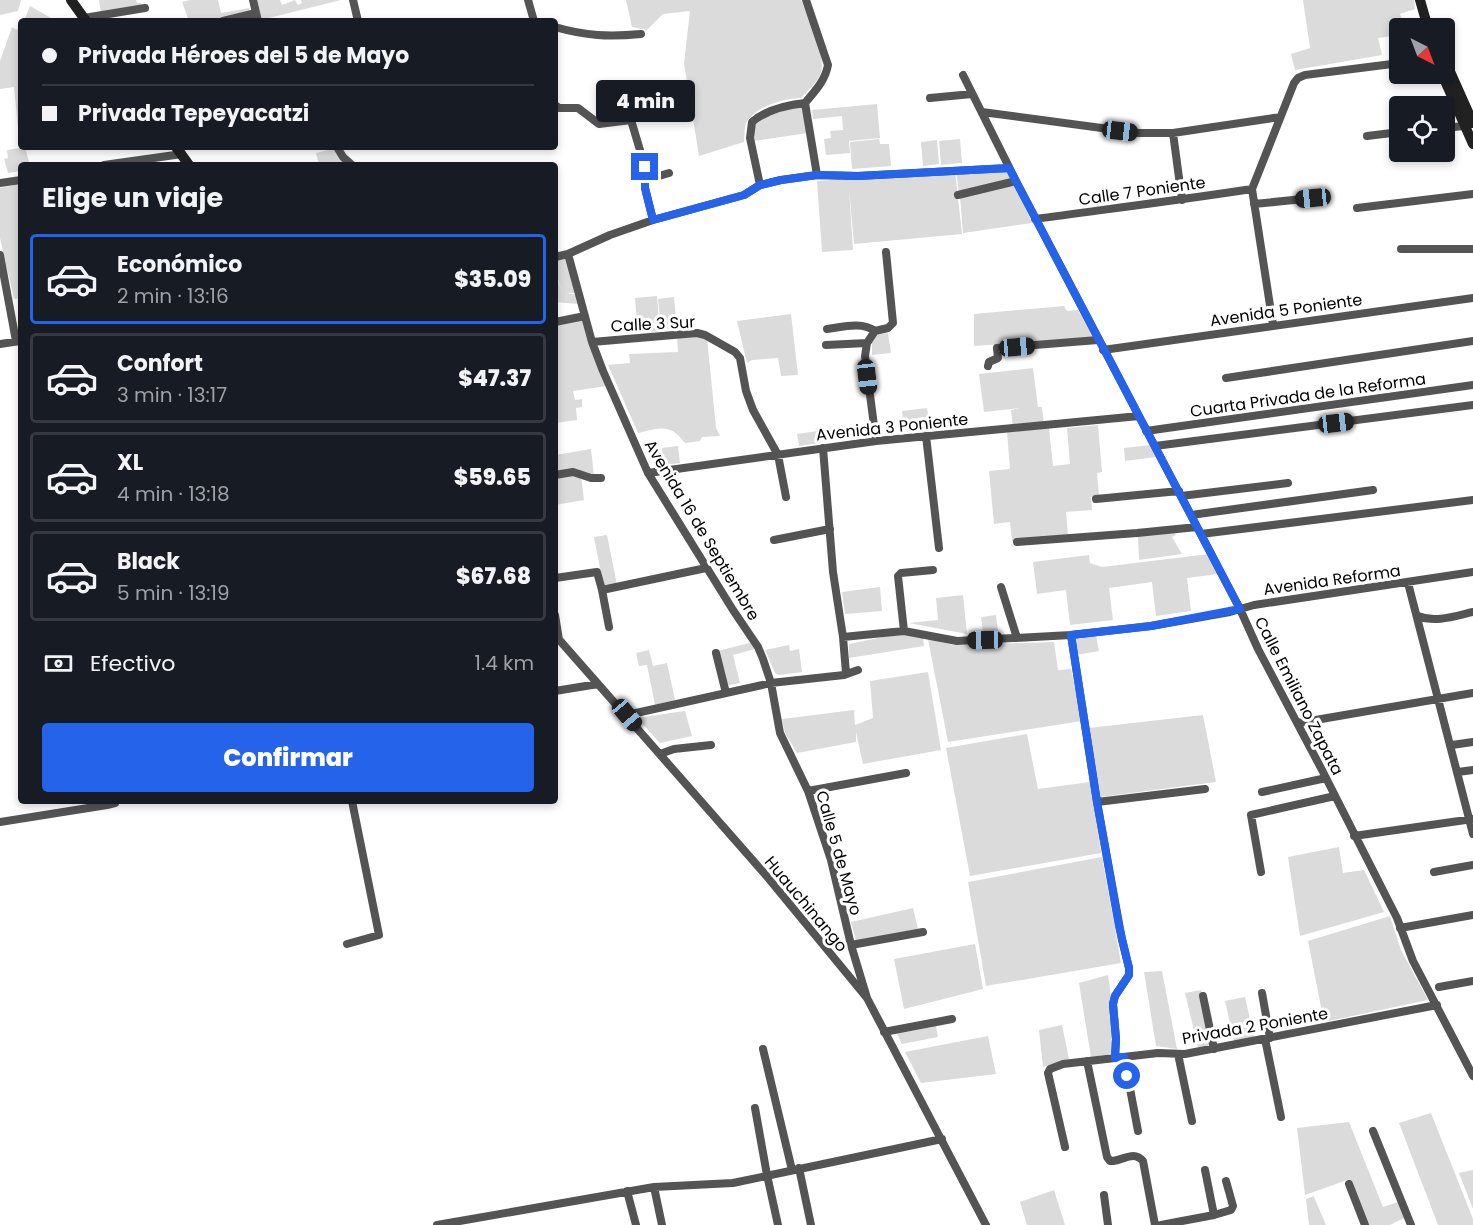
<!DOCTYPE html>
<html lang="es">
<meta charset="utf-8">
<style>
body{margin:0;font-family:Poppins,sans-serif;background:#20242c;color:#f1f3f6;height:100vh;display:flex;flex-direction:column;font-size:22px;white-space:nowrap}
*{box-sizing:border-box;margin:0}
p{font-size:20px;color:#9ea1a6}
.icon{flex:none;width:33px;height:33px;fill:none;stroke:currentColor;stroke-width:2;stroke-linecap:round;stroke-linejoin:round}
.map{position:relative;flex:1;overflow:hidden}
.drawer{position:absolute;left:18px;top:162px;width:540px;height:642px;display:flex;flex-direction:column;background:#171b24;border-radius:6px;box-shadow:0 3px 9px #0003}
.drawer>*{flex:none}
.guide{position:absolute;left:18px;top:18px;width:540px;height:132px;border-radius:6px;box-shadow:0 3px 9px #0003;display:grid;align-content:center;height:132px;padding:0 24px;background:#171b24}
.needle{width:39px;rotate:138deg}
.tools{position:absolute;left:1389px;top:18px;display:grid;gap:12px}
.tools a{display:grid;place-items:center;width:66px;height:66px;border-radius:6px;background:#171b24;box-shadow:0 3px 9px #0003;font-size:30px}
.end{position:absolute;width:27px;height:27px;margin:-14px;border:8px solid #2563eb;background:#fff;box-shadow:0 0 0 3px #fff}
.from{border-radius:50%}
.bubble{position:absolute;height:42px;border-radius:6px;background:#171b24;box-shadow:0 3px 9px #0003;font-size:20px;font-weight:800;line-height:42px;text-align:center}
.car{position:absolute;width:18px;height:36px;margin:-18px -9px;border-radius:8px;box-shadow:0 0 4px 2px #0007;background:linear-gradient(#222 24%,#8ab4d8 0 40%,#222 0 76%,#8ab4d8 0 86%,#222 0)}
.guide b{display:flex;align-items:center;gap:21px;height:57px;font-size:22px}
.guide b+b{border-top:2px solid #363941}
.guide i{width:15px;height:15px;background:#f1f3f6}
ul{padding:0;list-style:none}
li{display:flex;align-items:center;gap:18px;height:90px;margin:0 12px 9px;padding:0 12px;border:3px solid #363941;border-radius:6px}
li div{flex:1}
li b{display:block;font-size:22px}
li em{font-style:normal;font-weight:800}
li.on{border-color:#2563eb}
li>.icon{width:54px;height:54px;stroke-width:1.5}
h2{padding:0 24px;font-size:27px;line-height:72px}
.pay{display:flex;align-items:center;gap:15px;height:66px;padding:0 24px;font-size:22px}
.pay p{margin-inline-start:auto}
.cta{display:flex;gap:12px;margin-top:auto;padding:12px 24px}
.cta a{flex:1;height:69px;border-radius:6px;background:#2563eb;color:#fff;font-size:24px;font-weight:800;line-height:69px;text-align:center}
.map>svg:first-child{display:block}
.green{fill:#dbdbdb}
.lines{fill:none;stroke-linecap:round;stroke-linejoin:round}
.street{stroke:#545454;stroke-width:8}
.secondary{stroke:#212121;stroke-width:10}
.route{stroke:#2563eb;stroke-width:8}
.labels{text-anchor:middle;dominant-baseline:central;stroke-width:6;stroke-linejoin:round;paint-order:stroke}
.street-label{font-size:16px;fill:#000;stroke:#fff}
</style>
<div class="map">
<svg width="1473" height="1225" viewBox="0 0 1473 1225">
<rect width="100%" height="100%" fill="#fff"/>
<!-- green -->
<path class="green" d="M0,0H21L18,11L0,15Z
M99,0H136L137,3H141V7L101,13Z
M190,0H218L221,13L249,8L250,14L228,21H189L182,2Z
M256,0H280L282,5L295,0L298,5L302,3L301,0H341L261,20Z
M626,0H801C807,17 826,55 821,72C818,82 808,90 801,98C783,98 755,107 746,123C744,128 745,137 744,142L699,156L684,63L690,11L663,14L647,30L632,27Z
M1303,0H1414L1415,9L1400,14L1406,28H1400L1399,35L1378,38L1382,55L1295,70L1291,54L1310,48Z
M30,6L51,18L50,21H24Z
M20,25L21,136L19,137L14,87L0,89V61L12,27L17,30Z
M877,104L880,138L849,141L850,153L826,155L824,139L831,138L830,131L843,130L842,116L813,119L812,110Z
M803,105L808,133L754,141L753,123L761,117Z
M879,139L880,144H889L891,166L852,169L850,142Z
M960,139L962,163L941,165L939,141Z
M937,140L939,164L923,166L921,142Z
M25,147L30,165H21V171L8,173L4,159L8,158L7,150Z
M336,148L349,165H319L316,153Z
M1007,169L1011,179L959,193L956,171Z
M955,171L962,234L854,244L849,189L853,250L822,252L817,181Z
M1014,183L1032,223L963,233L960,197Z
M21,184V298L14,299L0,238V188Z
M567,257L578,293H567L577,295L578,304L555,302V273L562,292L555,270V260Z
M657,296L660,331L638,333L635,298Z
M674,297L677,328L661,329L658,299Z
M1064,306L1067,311L1078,310L1095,338L974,346V314Z
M791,314L798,375L781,376L778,358L752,360L747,363L737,321Z
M583,318L607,386L573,391L575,400L582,399V407L576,408L577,420L555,423V323Z
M888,333L891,353L872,355V342L876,335Z
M696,335L707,338L716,428L720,436L702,437L700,441L685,443C670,423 660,428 638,433L608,365L630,363L629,354L678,352L677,337Z
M1033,368L1038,407H1042L1044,424L1013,427L1011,410L1020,408L984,412L979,374Z
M927,408L931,432L919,434L918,428L904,429L902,411Z
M1098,425L1102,472L1097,473L1099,496L1091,497L1092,510L1066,512L1068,535L1012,541L1010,522L994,524L989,471L1010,469L1007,432L1049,428L1053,466L1070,464L1067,428Z
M818,431L820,443L799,446L797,434Z
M1151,445L1156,457L1125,461L1124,448Z
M678,446L680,463L664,465L662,448Z
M591,449L594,476L555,473V455Z
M572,474L581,476L584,500L555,505V476Z
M1174,532L1176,535L1172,537L1182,554L1139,560L1138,536Z
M607,535L617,585L604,588L594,537Z
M1209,554L1218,574L1187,578L1191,611L1156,616L1152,582L1109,588L1113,620L1070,625L1066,590L1037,594L1033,562L1089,555L1090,563L1102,567Z
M880,587L882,611L845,614L842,592Z
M963,595L967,634L909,623L938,620L936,598Z
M996,615L998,631L983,632L981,617Z
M903,633L923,637L924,646L849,658V644Z
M1096,635L1099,651L1076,655L1074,637Z
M928,639L953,645L1054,642L1058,670L1071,669L1082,721L948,742Z
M753,642L755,649L733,655L740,683L726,686L718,651Z
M789,645L790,651L799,649L802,672L779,675L775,673L765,650Z
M649,650L653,666L667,663L675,700L655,705L647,665L639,666L636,653Z
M928,672L941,750L863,764L856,732V742L797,753L785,733L782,719L854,710L855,725L873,718L870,681Z
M685,711L692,736L660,743L637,718Z
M1203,715L1216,782L1100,797L1089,728Z
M1027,734L1038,789L1090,782L1101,853L970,876L946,748Z
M1339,847L1343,873L1364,870L1384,912L1300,936L1288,857Z
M1102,857L1121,963L986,986L968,882Z
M913,908L918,929L856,941L851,922Z
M1390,916L1401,950L1428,1000L1324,1022L1308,941Z
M975,944L983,989L904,1009L894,959Z
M1162,971L1177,1049L1156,1046L1144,972Z
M1108,975C1113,1001 1111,1028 1112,1054L1091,1057L1079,983Z
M1201,990L1210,1046L1198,1047L1185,993Z
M1245,997L1254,1037L1234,1041L1225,1001Z
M1062,1025L1069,1059L1043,1067L1039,1030Z
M936,1026L938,1037L902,1044L897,1034Z
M988,1036L996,1074L921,1083L905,1052Z
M1431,1113L1473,1219V1225H1438L1399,1123Z
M1349,1122L1383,1207L1398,1202L1404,1218L1390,1225H1369L1350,1179L1305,1195L1297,1128Z
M1473,1170V1209L1459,1173Z
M1054,1190L1065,1225H1027L1020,1202Z
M1314,1196V1197L1326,1225H1309L1306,1199Z"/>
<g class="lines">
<!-- street -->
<path class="street" d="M253,0L258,21
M353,0L358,21
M528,0L534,21
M84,18L145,8
M223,21L256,13
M555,27C586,36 609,37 641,34
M963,75L1016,181L1240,609L1258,649L1322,770L1397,918L1413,961L1473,1076
M930,98L972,94
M805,103C815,91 825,81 828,65L806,0
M555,105L559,108H578L599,124L631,120L645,167V188L653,220
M982,112L1139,133H1173L1280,117
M1444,128L1464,126
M1173,133L1182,200
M1367,136L1400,132
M337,147L343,157L352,165
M104,165L182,154
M646,180L669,173
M0,183L21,180
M760,185L750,138L752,122C766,110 787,105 805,103L817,175
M958,195L1016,181
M1254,204L1313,198
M1357,208L1473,194
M1035,219C1108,209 1180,200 1252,189
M1401,249H1473
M568,254L592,342L603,371L648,473L733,610L758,647L763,659L771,683L780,733L808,791L831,860L851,945L867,998
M0,255L16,341
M555,257L568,254L610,235L653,220L744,195L760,185L781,180L817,175L858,176L1009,168
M555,322L585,316
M1273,325L1252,189L1294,83L1298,78L1305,75L1400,63
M827,329C842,327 862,321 875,331
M592,342L697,333L705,335L735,352L740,358L746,391L753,410L778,455L786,497
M0,344L20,341
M826,345L867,343
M1103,350L1473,298
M988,366L989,362L998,358L997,348L1098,340
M1226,378L1473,341
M1146,431L1473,385
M926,436L939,548
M876,441L865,356L867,343L875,331L888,328L893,323L886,252
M1155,446L1473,405
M823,448L833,572L843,637L846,673
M648,473L876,441L1139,416
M555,475L573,472L591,478H601
M1181,496L1288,483
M1096,499L1179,491
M1191,515L1373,490
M1201,534L1473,500
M774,540L830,529
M1017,542L1137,533L1197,527
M555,578L597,572L602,590L609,627
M1408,583L1473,834
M1001,587L1017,638
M602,590L706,568
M555,615L559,640
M1418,616C1435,623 1455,616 1473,612
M904,631L898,576L901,573L933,570
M555,635L764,873L867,998L986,1225
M1071,635L1097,802L1122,940L1129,968V975L1115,996L1113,1004L1116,1039L1115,1058
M843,637L904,631L957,641L1071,635L1151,626L1230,612L1254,605L1473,572
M716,653L726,693
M555,691L598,684
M627,715L771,683L844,675L858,670
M1298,723L1473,693
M1452,745L1473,742
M660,754L674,749L711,745
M1458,772L1473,770
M808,791L906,773
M1262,792L1326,778
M1097,802L1205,789
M0,822L107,805L115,803L114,801
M1354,836L1473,819
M1261,872L1251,815L1335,796
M1434,872L1473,865
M1400,928L1473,915
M347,944L379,935L352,801
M851,945L923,932
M1439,987L1473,981
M1262,993L1270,1038
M1203,996L1214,1049
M884,1032L952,1019
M1265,1039L1281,1117
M763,1049L792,1170
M1178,1054L1192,1121
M1124,1057L1138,1131
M1087,1061L1107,1157L1110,1161C1122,1162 1133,1149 1143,1161L1155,1225
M755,1108L767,1175L778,1225
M1373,1131L1411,1225
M1065,1147L1048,1073L1050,1069L1063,1064L1158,1053L1185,1054L1437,1005
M799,1168L811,1225
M1205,1170L1214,1215
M1349,1184L1365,1225
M654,1187L662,1225
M627,1191L636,1225
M1104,1195L1108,1225
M437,1225L654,1187L733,1183L942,1139
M1161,1225L1214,1215L1231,1210L1233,1206L1226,1181"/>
<!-- secondary -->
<path class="secondary" d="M71,0L86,21
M1420,0L1428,28
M1444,58L1473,123
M1442,74L1473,144
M176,147L189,165"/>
</g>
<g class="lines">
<!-- route -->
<path class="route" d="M645,167V188L653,220L744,195L760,185L781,180L817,175L858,176L1009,168L1240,609L1151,626L1071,635L1097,802L1119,926L1129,968V975L1115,996L1113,1004L1116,1039L1115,1058L1124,1057L1127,1076"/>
</g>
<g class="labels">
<!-- street labels -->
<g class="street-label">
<text transform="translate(1142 191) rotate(-8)">Calle 7 Poniente</text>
<text transform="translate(1286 310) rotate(-8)">Avenida 5 Poniente</text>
<text transform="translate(653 324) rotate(-3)">Calle 3 Sur</text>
<text transform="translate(1308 395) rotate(-8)">Cuarta Privada de la Reforma</text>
<text transform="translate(892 427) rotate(-6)">Avenida 3 Poniente</text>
<text transform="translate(702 530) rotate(59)">Avenida 16 de Septiembre</text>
<text transform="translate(1332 580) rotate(-8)">Avenida Reforma</text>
<text transform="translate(1299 696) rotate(63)">Calle Emiliano Zapata</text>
<text transform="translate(839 853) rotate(74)">Calle 5 de Mayo</text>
<text transform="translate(806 904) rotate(50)">Huauchinango</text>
<text transform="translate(1255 1026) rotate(-10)">Privada 2 Poniente</text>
</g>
</g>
</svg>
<div class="tools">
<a><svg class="needle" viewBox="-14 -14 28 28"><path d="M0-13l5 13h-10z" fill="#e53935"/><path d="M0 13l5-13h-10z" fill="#9ea1a6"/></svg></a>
<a><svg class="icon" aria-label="locate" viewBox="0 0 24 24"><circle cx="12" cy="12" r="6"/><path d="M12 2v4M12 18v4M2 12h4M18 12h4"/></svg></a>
</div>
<i class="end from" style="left:1127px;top:1076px"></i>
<i class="end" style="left:645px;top:167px"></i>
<div class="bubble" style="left:596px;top:80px;width:99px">4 min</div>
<i class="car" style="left:1120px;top:131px;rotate:97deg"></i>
<i class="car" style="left:1313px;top:198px;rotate:264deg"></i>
<i class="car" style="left:1017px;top:347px;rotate:85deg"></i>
<i class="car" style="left:867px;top:377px;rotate:173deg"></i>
<i class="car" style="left:1336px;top:423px;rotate:83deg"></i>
<i class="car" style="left:985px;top:640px;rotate:269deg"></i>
<i class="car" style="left:627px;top:715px;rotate:140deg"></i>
<div class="guide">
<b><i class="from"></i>Privada Héroes del 5 de Mayo</b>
<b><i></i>Privada Tepeyacatzi</b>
</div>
<section class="drawer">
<h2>Elige un viaje</h2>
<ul>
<li class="on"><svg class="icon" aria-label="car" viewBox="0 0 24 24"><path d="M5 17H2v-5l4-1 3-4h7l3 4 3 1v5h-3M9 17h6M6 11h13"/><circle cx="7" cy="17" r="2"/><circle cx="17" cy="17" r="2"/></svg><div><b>Económico</b><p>2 min · 13:16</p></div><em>$35.09</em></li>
<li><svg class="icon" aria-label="car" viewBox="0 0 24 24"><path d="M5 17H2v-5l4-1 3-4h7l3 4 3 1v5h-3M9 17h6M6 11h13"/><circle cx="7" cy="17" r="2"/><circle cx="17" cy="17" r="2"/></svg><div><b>Confort</b><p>3 min · 13:17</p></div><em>$47.37</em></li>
<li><svg class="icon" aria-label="car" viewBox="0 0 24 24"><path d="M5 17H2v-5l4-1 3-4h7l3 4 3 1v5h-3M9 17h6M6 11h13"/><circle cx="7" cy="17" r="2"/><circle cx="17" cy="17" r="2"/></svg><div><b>XL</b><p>4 min · 13:18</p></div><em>$59.65</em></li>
<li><svg class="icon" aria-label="car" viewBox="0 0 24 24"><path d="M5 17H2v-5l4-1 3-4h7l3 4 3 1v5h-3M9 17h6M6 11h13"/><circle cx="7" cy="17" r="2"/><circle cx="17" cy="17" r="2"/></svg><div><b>Black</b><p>5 min · 13:19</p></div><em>$67.68</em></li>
</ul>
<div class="pay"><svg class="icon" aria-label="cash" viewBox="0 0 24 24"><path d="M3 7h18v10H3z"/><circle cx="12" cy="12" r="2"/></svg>Efectivo<p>1.4 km</p></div>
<div class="cta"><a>Confirmar</a></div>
</section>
</div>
